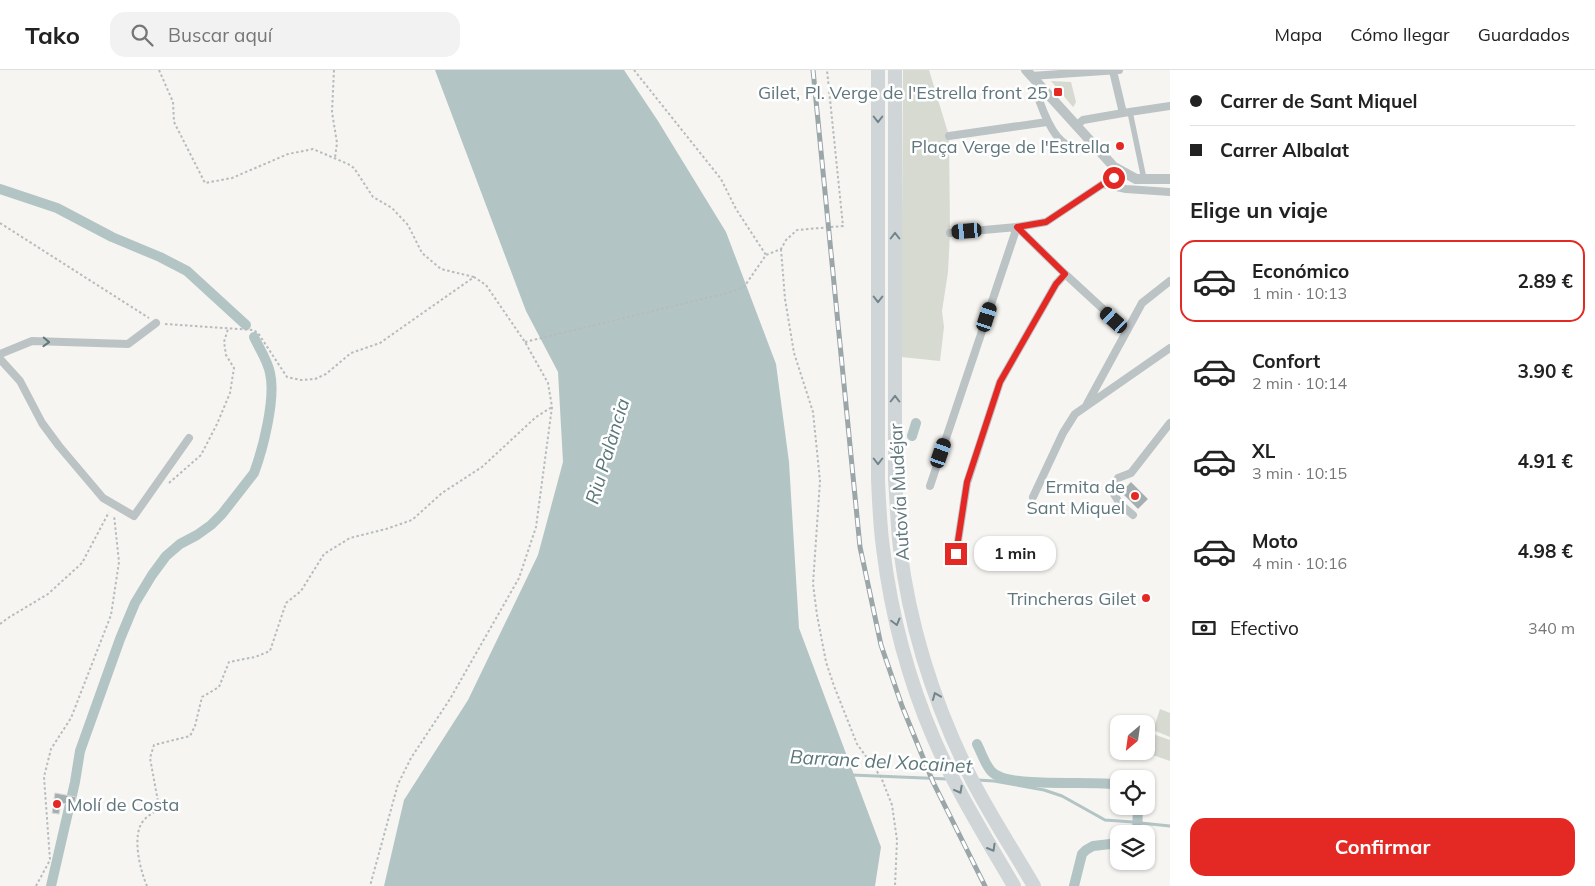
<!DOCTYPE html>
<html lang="es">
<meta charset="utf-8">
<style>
body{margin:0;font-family:Mulish,sans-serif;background:#f2f2f2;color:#222;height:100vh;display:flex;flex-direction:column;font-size:19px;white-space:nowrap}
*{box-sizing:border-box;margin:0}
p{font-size:16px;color:#767676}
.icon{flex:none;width:28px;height:28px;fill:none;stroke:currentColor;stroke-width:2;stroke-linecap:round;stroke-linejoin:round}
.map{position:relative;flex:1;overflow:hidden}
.panel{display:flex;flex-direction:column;background:#fff;width:425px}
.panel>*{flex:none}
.guide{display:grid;align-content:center;height:110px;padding:0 20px;background:#fff}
.needle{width:32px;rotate:209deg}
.fabs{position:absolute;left:1110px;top:645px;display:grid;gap:10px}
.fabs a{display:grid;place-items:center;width:45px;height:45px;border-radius:10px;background:#fff;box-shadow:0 1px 4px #0004;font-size:25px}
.end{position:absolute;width:22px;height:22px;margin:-11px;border:6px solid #e42824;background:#fff;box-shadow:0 0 0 2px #fff}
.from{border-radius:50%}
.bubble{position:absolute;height:35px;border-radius:15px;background:#fff;box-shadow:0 1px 4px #0004;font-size:16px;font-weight:700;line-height:35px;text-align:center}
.car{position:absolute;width:15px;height:30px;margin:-15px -8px;border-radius:6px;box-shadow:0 0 4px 1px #0007;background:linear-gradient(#222 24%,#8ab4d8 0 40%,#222 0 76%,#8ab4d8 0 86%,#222 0)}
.guide b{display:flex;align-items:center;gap:18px;height:48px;font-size:19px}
.guide b+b{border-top:1px solid #e0e0e0}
.guide i{width:12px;height:12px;background:#222}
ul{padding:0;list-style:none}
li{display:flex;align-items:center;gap:15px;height:82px;margin:0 10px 8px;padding:0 10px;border:2px solid transparent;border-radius:15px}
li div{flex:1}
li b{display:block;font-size:19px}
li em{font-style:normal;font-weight:700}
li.selected{border-color:#e42824}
li>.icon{width:45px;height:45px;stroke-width:1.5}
h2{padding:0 20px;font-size:22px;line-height:60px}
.pay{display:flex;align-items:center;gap:12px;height:55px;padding:0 20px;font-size:19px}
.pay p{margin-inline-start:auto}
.button{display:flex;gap:10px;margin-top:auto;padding:10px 20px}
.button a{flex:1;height:58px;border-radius:15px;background:#e42824;color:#fff;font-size:20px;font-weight:700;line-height:58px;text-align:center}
header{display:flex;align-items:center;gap:30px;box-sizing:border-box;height:70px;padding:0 25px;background:#fff;border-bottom:1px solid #e0e0e0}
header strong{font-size:24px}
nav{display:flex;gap:28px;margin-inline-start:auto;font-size:18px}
.search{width:350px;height:45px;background:#f2f2f2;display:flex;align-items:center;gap:12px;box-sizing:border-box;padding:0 18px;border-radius:15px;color:#767676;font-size:19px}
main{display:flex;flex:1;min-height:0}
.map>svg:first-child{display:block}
.green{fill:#d6dad1}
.water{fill:#b2c4c4}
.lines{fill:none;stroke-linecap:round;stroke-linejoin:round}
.stream{stroke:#b2c4c4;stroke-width:3}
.canal{stroke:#b2c4c4;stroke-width:10}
.building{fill:#a3afb1;stroke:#d7d6d4}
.path{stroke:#b6bbbd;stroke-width:2;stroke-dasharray:2.5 2.5;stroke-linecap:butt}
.pedestrian{stroke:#bcc3c5;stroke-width:5.5}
.minor{stroke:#bcc3c5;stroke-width:8}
.tertiary{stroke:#bcc3c5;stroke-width:10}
.motorway{stroke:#d0d6d8;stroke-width:14}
.rail-casing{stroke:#9ba6a9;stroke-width:5}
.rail{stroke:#fff;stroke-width:3;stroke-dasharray:9;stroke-linecap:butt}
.oneway{stroke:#71858b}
.oneway2{stroke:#60777d}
.route{stroke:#e42824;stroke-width:6}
.poi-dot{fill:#e42824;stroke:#fff;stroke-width:2}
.labels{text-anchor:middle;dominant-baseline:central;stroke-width:5;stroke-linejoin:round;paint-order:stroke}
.poi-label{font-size:18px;fill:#60777d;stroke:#fff;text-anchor:end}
.street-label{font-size:18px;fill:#60777d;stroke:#fff}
.water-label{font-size:19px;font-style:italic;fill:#5b7779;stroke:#fff}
</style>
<header>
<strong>Tako</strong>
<div class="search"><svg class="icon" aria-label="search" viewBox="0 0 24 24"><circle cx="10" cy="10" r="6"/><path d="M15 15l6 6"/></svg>Buscar aquí</div>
<nav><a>Mapa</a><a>Cómo llegar</a><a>Guardados</a></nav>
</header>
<main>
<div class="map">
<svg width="1170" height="816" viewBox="0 0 1170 816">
<rect width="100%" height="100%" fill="#f6f5f2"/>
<!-- green -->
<path class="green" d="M903,0H929L949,66L950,163L948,202L942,241L944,257L940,291L901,287Z
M1051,11L1071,12L1076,32L1074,36L1073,37Z
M1160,639L1170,643V667L1153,660Z
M1150,663L1170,670V691L1144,682L1146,681V675Z"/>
<!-- water -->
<path class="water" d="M435,0H624L658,51L726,162L776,294L789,392L799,558L881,777L875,816H384L404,730L468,630L538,485L563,392L558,302L526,241Z"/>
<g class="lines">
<!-- stream -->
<path class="stream" d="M852,705L948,709
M977,710L994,711L1044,720L1062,726L1105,750L1133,752
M1141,753L1170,756"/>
<!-- canal -->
<path class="canal" d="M0,119L57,138L112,167L160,187L187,201L246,255
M912,366L916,353
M977,674C981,682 985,694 991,701C1007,720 1092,709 1119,715
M1137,764L1138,736
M51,816L75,712L80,681L120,569L135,533L152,505L166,486L180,474L197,465L211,455L222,444L254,403C263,379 276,328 270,303C268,291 259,278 254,267
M1074,816L1082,784L1086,780L1093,776L1119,773"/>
</g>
<!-- building -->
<path class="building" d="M1131,412L1148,429L1138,439L1121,422Z
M55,723L76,727L74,735L61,733L59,744L52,743Z"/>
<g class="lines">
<!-- path -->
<path class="path" d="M159,0L173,32L174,52L205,113L232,108L288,84L313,79L348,94L354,98L373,127L392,138L408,155L422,183L441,199L474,207
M334,0L332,42L337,73L335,88
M634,0L721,109L736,139L766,185
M0,153L149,248
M781,179L785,229L794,283L813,342L820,411L813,514L817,545L826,592L834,616L857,674L881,707L892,735L897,770L895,816
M165,254L253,260L258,263L287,307L301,310L315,309L326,304L351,283L380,273L474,207L486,215L525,272L548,313L552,337L536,457L519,508L450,629L411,688L398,714L370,816
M525,272L727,223L744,217L766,185L781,179L786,170L797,160L843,156L827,0
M169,413L201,385L217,354L230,323L234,298L226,285L224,272L228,259
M0,554L8,548L48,524L82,493L109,442
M36,816L50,790L44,707L51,679L71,648L111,545L119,492L114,445
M147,816C140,800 131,764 144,750C149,744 154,744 159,737L150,688L154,675L190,666L195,656L202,627L219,617L229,592L255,587L270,581L286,533L301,521L324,484L350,468L386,459L412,450L442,423L482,397L536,347L552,337"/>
<!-- pedestrian -->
<path class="pedestrian" d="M1130,42L1144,109"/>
<!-- minor -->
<path class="minor" d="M1031,6L1119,0
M1046,23L1039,30C1047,52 1062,91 1092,74
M1123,43L1170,36
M1076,56L1083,50L1123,43L1113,1
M949,66L1047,52
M1103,114L1126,119L1170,122
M1017,157L1065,204L1127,261
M950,163L1017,157L1046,152L1103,114L1125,103
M0,284L32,271L128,274L156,253
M0,289L20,311L42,353L59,376L103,428L134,446L189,368
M1087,334L1142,233L1170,211
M930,416L1017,157
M1033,427L1063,363L1075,344L1170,278
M1133,445L1120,434L1112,421L1118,408L1131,403L1170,353
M956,484L967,413L1000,312L1056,214L1065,204"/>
<!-- tertiary -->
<path class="tertiary" d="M1026,0L1114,97L1136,109H1170"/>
<!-- motorway -->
<path class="motorway" d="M878,0V410C879,433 880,456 883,478C891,543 908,609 934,669C956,720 986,768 1014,816
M895,0V410C897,432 897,455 900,478C910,558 935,636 971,708C990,745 1013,780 1034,816"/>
<!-- rail casing -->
<g class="rail-casing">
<path id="rail" d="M813,0L860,477L881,575L902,636L933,712L985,816"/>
</g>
<!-- rail -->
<use href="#rail" class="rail"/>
</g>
<!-- one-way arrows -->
<defs><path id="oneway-chevron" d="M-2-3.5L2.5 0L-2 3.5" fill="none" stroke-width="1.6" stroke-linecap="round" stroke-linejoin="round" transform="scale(1.25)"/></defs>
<g class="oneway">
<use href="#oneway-chevron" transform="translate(878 49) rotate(90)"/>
<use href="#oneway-chevron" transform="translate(895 166) rotate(-90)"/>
<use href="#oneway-chevron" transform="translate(878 229) rotate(90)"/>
<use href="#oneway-chevron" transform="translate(895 329) rotate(-90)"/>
<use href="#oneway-chevron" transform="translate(878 391) rotate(90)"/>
<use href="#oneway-chevron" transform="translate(896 552) rotate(75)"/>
<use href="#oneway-chevron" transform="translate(936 626) rotate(-112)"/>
<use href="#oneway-chevron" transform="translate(959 720) rotate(62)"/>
<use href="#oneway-chevron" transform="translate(992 778) rotate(60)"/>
</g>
<use class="oneway2" href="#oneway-chevron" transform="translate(46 272) rotate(2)"/>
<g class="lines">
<!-- route -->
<path class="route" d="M956,484L967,412L1000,312L1056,214L1065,204L1017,157L1046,152L1103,114L1114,108"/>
</g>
<!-- markers -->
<g class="poi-dot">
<rect x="1053" y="17" width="10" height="10" rx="2.5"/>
<circle cx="1120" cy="76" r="5"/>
<circle cx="1135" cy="426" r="5"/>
<circle cx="1146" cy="528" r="5"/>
<circle cx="57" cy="734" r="5"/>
</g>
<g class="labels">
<!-- poi labels -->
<g class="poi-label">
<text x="1048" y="22">Gilet, Pl. Verge de l'Estrella front 25</text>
<text x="1110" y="76">Plaça Verge de l'Estrella</text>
<text x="1125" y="416">Ermita de<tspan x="1125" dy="21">Sant Miquel</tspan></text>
<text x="1136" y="528">Trincheras Gilet</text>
<text x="67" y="734" text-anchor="start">Molí de Costa</text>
</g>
<!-- street labels -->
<g class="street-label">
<text transform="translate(899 422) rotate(-93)">Autovía Mudéjar</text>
</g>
<!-- water labels -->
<g class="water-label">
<text transform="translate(607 381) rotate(-73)">Riu Palància</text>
<text transform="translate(881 691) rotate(3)">Barranc del Xocainet</text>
</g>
</g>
</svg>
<div class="fabs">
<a><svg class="needle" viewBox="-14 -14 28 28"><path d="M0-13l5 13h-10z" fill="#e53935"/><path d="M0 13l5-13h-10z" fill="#767676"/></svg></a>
<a><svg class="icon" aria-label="locate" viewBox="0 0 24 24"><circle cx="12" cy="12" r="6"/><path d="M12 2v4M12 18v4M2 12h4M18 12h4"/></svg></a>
<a><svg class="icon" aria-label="layers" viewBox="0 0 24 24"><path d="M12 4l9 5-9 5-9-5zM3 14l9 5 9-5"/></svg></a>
</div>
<i class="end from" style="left:1114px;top:108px"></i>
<i class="end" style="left:956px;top:484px"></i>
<div class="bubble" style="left:974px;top:466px;width:82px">1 min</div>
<i class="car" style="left:967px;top:161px;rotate:265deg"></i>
<i class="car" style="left:987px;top:247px;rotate:18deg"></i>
<i class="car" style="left:1114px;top:250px;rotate:312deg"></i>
<i class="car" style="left:941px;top:383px;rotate:19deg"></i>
</div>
<section class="panel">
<div class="guide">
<b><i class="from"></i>Carrer de Sant Miquel</b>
<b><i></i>Carrer Albalat</b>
</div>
<h2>Elige un viaje</h2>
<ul>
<li class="selected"><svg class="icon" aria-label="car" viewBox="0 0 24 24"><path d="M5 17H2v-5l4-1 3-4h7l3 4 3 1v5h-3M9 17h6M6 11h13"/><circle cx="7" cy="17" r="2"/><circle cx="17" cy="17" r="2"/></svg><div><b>Económico</b><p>1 min · 10:13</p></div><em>2.89 €</em></li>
<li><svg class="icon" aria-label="car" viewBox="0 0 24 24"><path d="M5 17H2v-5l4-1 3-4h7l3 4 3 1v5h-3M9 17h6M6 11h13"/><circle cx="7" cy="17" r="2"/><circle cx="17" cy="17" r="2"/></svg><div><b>Confort</b><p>2 min · 10:14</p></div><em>3.90 €</em></li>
<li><svg class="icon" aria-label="car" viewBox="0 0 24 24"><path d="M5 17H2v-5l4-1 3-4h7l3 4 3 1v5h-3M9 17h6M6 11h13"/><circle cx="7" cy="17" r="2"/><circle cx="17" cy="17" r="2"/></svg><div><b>XL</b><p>3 min · 10:15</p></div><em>4.91 €</em></li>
<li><svg class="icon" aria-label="car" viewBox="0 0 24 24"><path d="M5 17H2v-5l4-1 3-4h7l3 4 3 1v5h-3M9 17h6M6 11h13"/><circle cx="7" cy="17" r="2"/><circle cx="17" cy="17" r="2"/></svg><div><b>Moto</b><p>4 min · 10:16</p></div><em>4.98 €</em></li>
</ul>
<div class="pay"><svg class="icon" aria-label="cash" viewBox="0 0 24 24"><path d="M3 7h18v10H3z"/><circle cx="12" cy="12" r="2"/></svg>Efectivo<p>340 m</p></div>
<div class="button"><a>Confirmar</a></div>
</section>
</main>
